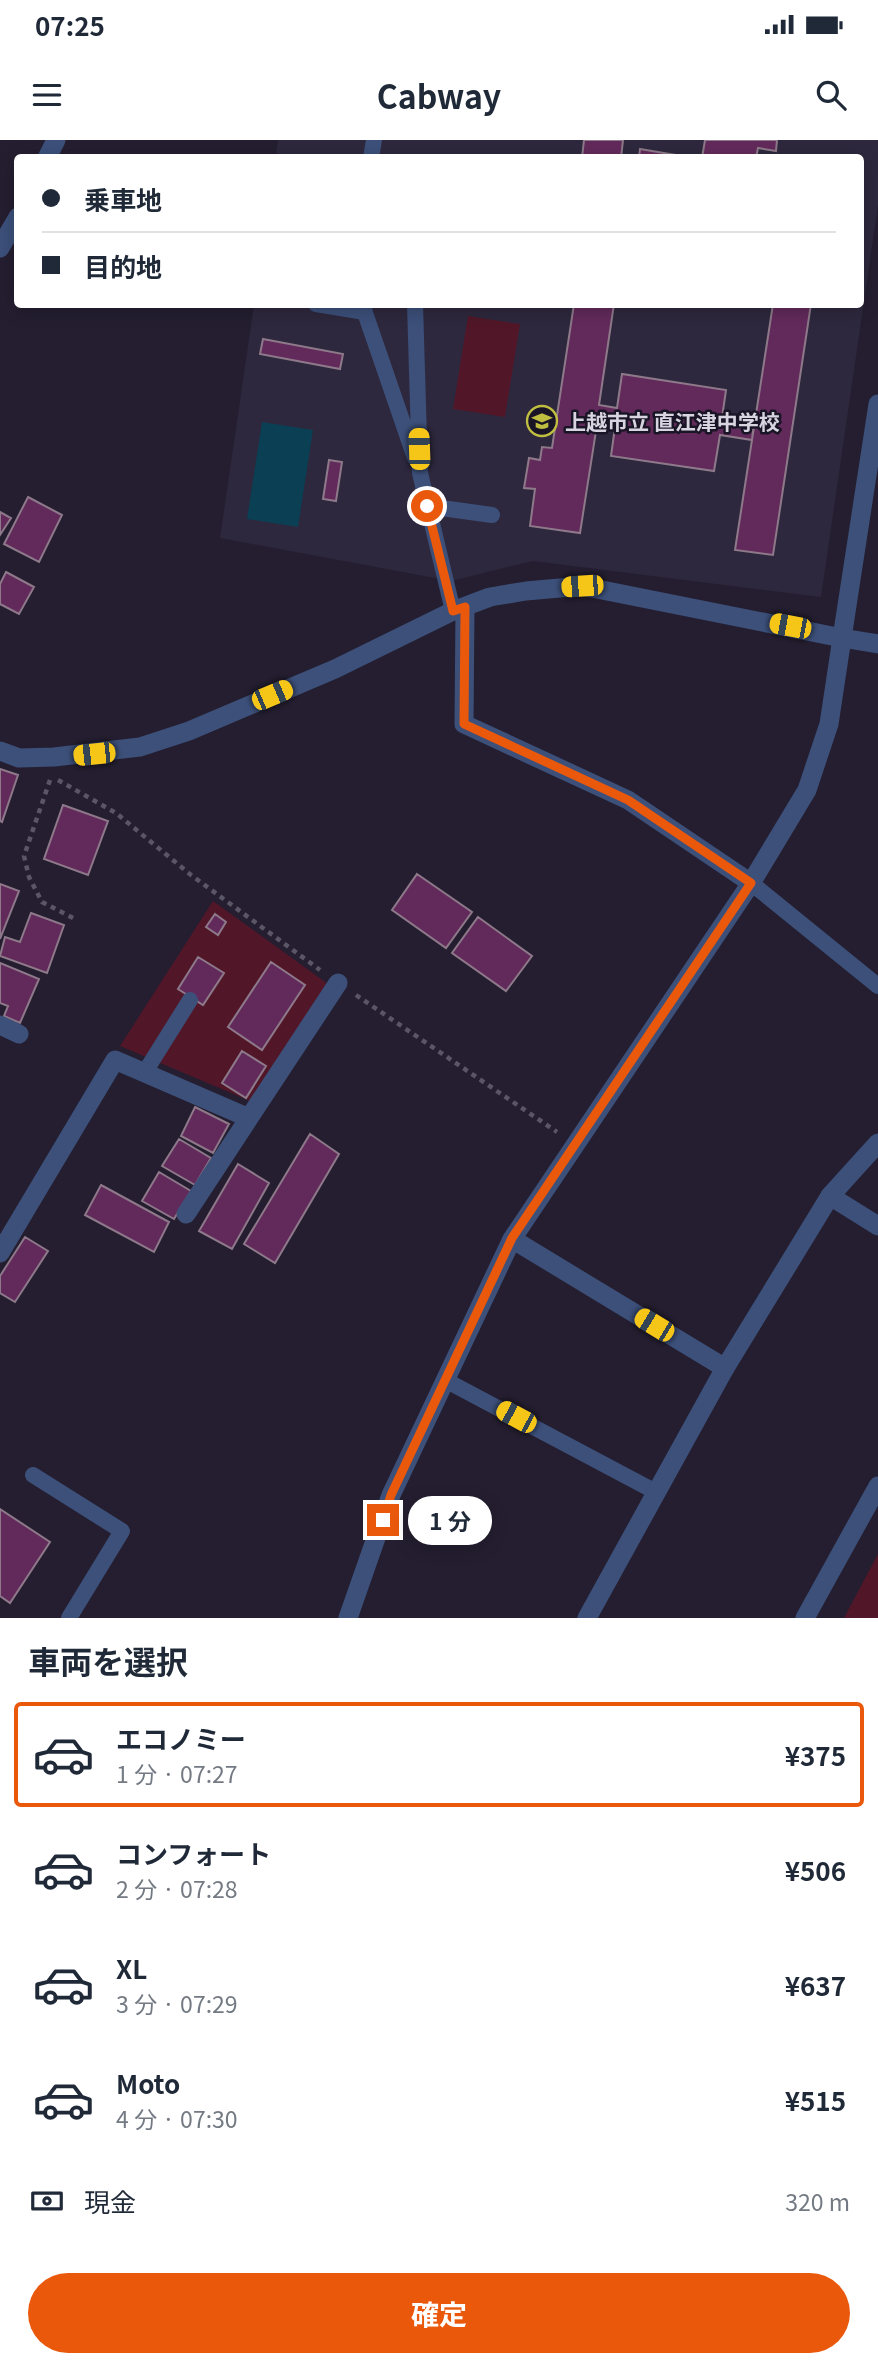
<!DOCTYPE html>
<html lang="ja">
<meta charset="utf-8">
<style>
body{margin:0;font-family:Georgia,"Noto Sans JP",serif;background:#f2f2f3;color:#1f2937;height:100vh;display:flex;flex-direction:column;font-size:26px;white-space:nowrap}
*{box-sizing:border-box;margin:0}
p{font-size:23px;color:#747a83}
.icon{flex:none;width:38px;height:38px;fill:none;stroke:currentColor;stroke-width:2;stroke-linecap:round;stroke-linejoin:round}
.map{position:relative;height:1478px;overflow:hidden}
.panel{display:flex;flex-direction:column;background:#fff;flex:1}
.panel>*{flex:none}
.banner{position:absolute;left:14px;top:14px;width:850px;height:154px;border-radius:7px;box-shadow:0 4px 18px #0003;display:grid;align-content:center;height:154px;padding:0 28px;background:#fff}
.end{position:absolute;width:32px;height:32px;margin:-16px;border:9px solid #ea580c;background:#fff;box-shadow:0 0 0 4px #fff}
.from{border-radius:50%}
.bubble{position:absolute;height:49px;border-radius:24px;background:#fff;box-shadow:0 4px 18px #0003;font-size:23px;font-weight:700;line-height:49px;text-align:center}
.car{position:absolute;width:21px;height:42px;margin:-21px -10px;border-radius:9px;box-shadow:0 0 5px 2px #0007;background:linear-gradient(#f5c518 24%,#345 0 40%,#f5c518 0 76%,#345 0 86%,#f5c518 0)}
.banner b{display:flex;align-items:center;gap:24px;height:66px;font-size:26px}
.banner b+b{border-top:2px solid #e0e1e3}
.banner i{width:18px;height:18px;background:#1f2937}
ul{padding:0;list-style:none}
li{display:flex;align-items:center;gap:21px;height:105px;margin:0 14px 10px;padding:0 14px;border:4px solid transparent;border-radius:7px}
li div{flex:1}
li b{display:block;font-size:26px}
li em{font-style:normal;font-weight:700}
li.current{border-color:#ea580c}
li>.icon{width:63px;height:63px;stroke-width:1.5}
h2{padding:0 28px;font-size:32px;line-height:84px}
.pay{display:flex;align-items:center;gap:18px;height:77px;padding:0 28px;font-size:26px}
.pay p{margin-inline-start:auto}
.button{display:flex;gap:14px;margin-top:auto;padding:14px 28px}
.button a{flex:1;height:80px;border-radius:42px;background:#ea580c;color:#fff;font-size:28px;font-weight:700;line-height:80px;text-align:center}
.status{display:flex;justify-content:space-between;align-items:center;height:49px;padding:0 35px;background:#fff;direction:ltr}
.status svg{height:19px;fill:currentColor}
header{display:flex;justify-content:space-between;align-items:center;height:91px;padding:0 28px;background:#fff;font-size:32px;font-weight:700}
.map>svg:first-child{display:block}
.built{fill:#2e283e}
.green{fill:#511728}
.water{fill:#0b3f53}
.building{fill:#622a5b;stroke:#8d7989;stroke-width:2}
.lines{fill:none;stroke-linecap:round;stroke-linejoin:round}
.path{stroke:#5b5666;stroke-width:4.5;stroke-dasharray:5 5;stroke-linecap:butt}
.service{stroke:#3c507a;stroke-width:16}
.minor{stroke:#3c507a;stroke-width:19}
.tertiary{stroke:#3c507a;stroke-width:19}
.route{stroke:#ea580c;stroke-width:9}
.labels{text-anchor:middle;dominant-baseline:central;stroke-width:5;stroke-linejoin:round;paint-order:stroke}
.poi-label{font-size:21px;font-weight:bold;fill:#d8d5e1;stroke:#1a1526;text-anchor:start}
</style>
<div class="status"><b>07:25</b><svg viewBox="0 0 49 12"><path d="M0 12V9h3v3zM5 12V6h3v6zM10 12V3h3v9zM15 12V0h3v12zM26 1h20v11H26zM47 4h2v5h-2z"/></svg></div>
<header><svg class="icon" aria-label="menu" viewBox="0 0 24 24"><path d="M4 6h16M4 12h16M4 18h16"/></svg>Cabway<svg class="icon" aria-label="search" viewBox="0 0 24 24"><circle cx="10" cy="10" r="6"/><path d="M15 15l6 6"/></svg></header>
<div class="map">
<svg width="878" height="1478" viewBox="0 0 878 1478">
<rect width="100%" height="100%" fill="#241e30"/>
<!-- built -->
<path class="built" d="M278,0H878V65L821,457L533,421L451,441L220,398L254,165L861,164V18L276,17Z"/>
<!-- green -->
<path class="green" d="M468,176L520,184L505,277L453,269Z
M213,761L328,844L250,961L120,906Z
M878,1414V1478H844Z"/>
<!-- water -->
<path class="water" d="M262,282L313,290L298,387L247,379Z"/>
<!-- building -->
<path class="building" d="M584,0H623L621,18H582Z
M705,0H777L776,11L758,8L756,18H702Z
M640,9L694,18H639Z
M574,164H614L599,265L617,268L622,234L726,250L721,285L753,290L752,300L720,295L714,331L611,316L616,280L598,278L580,393L530,386L535,349L524,348L529,318L540,320L542,307L552,308Z
M773,164H811L773,415L735,410Z
M263,199L343,214L340,229L260,214Z
M329,320L342,322L336,361L323,359Z
M28,357L62,375L39,422L4,404Z
M0,372L11,378L0,395Z
M6,432L34,447L19,474L0,464V444Z
M0,629L18,635L2,682L0,681Z
M63,665L108,681L88,735L44,719Z
M417,734L472,772L446,808L392,770Z
M0,744L19,751L0,799Z
M31,773L64,785L47,833L0,816L5,797L20,802Z
M215,774L226,782L218,795L206,787Z
M478,777L532,816L506,851L452,813Z
M198,817L224,833L203,865L178,849Z
M271,822L305,845L262,910L228,887Z
M0,823L39,839L20,883L4,876L8,866L0,863Z
M242,911L266,926L246,958L222,943Z
M195,967L229,984L213,1013L181,996Z
M310,994L339,1014L275,1123L244,1104Z
M179,999L211,1018L195,1045L162,1026Z
M238,1024L269,1043L232,1109L199,1091Z
M159,1032L191,1051L174,1079L142,1061Z
M101,1045L169,1082L154,1112L85,1075Z
M25,1097L48,1111L15,1162L0,1153V1136Z
M0,1369L50,1402L10,1463L0,1456Z"/>
<g class="lines">
<!-- path -->
<path class="path" d="M50,640L24,716L29,737L42,762L77,780
M58,640L116,673L191,735L320,830
M356,855L557,992"/>
<!-- service -->
<path class="service" d="M371,18L374,0
M316,164L365,172
M362,164L415,318
M415,164L420,333L453,471
M427,366L492,375
M751,743L878,846
M145,932L190,860
M445,1240L656,1352
M33,1335L122,1391L69,1478"/>
<!-- minor -->
<path class="minor" d="M47,18L56,0
M0,108L18,77
M465,467L464,584L628,660L751,743
M0,611L19,618L54,617L140,607L189,591L335,529L453,471L490,457L526,451L582,446L842,498L829,584L807,650L751,743L512,1099L391,1355L348,1478
M0,885L19,894
M249,978L338,843
M830,1056L878,1086
M512,1099L725,1228
M0,1113L115,920L249,978L186,1074
M805,1478L878,1346"/>
<!-- tertiary -->
<path class="tertiary" d="M878,264L842,498L878,504
M587,1478L725,1228L830,1056L878,1003"/>
</g>
<g class="lines">
<!-- route -->
<path class="route" d="M383,1380L391,1355L512,1098L751,743L628,660L464,584L465,467L453,471L427,366"/>
</g>
<!-- icons -->
<defs>
<g id="school-ring" transform="scale(1.575)"><circle r="9.5" fill="#1a1526" stroke="#c0be41" stroke-width="1.5"/><path d="M0-5L7-2L0 1L-7-2ZM-4 1L0 2.5L4 1V4Q0 6-4 4Z" fill="#c0be41"/></g>
</defs>
<g fill-rule="evenodd">
<use href="#school-ring" x="542" y="281"/>
</g>
<g class="labels">
<!-- poi labels -->
<g class="poi-label">
<text x="565" y="281">上越市立 直江津中学校</text>
</g>
</g>
</svg>
<i class="end from" style="left:427px;top:366px"></i>
<i class="end" style="left:383px;top:1380px"></i>
<div class="bubble" style="left:408px;top:1356px;width:84px">1 分</div>
<i class="car" style="left:419px;top:309px;rotate:358deg"></i>
<i class="car" style="left:582px;top:446px;rotate:266deg"></i>
<i class="car" style="left:790px;top:486px;rotate:281deg"></i>
<i class="car" style="left:272px;top:555px;rotate:67deg"></i>
<i class="car" style="left:94px;top:614px;rotate:264deg"></i>
<i class="car" style="left:654px;top:1185px;rotate:301deg"></i>
<i class="car" style="left:516px;top:1277px;rotate:298deg"></i>
<div class="banner">
<b><i class="from"></i>乗車地</b>
<b><i></i>目的地</b>
</div>
</div>
<section class="panel">
<h2>車両を選択</h2>
<ul>
<li class="current"><svg class="icon" aria-label="car" viewBox="0 0 24 24"><path d="M5 17H2v-5l4-1 3-4h7l3 4 3 1v5h-3M9 17h6M6 11h13"/><circle cx="7" cy="17" r="2"/><circle cx="17" cy="17" r="2"/></svg><div><b>エコノミー</b><p>1 分 · 07:27</p></div><em>¥375</em></li>
<li><svg class="icon" aria-label="car" viewBox="0 0 24 24"><path d="M5 17H2v-5l4-1 3-4h7l3 4 3 1v5h-3M9 17h6M6 11h13"/><circle cx="7" cy="17" r="2"/><circle cx="17" cy="17" r="2"/></svg><div><b>コンフォート</b><p>2 分 · 07:28</p></div><em>¥506</em></li>
<li><svg class="icon" aria-label="car" viewBox="0 0 24 24"><path d="M5 17H2v-5l4-1 3-4h7l3 4 3 1v5h-3M9 17h6M6 11h13"/><circle cx="7" cy="17" r="2"/><circle cx="17" cy="17" r="2"/></svg><div><b>XL</b><p>3 分 · 07:29</p></div><em>¥637</em></li>
<li><svg class="icon" aria-label="car" viewBox="0 0 24 24"><path d="M5 17H2v-5l4-1 3-4h7l3 4 3 1v5h-3M9 17h6M6 11h13"/><circle cx="7" cy="17" r="2"/><circle cx="17" cy="17" r="2"/></svg><div><b>Moto</b><p>4 分 · 07:30</p></div><em>¥515</em></li>
</ul>
<div class="pay"><svg class="icon" aria-label="cash" viewBox="0 0 24 24"><path d="M3 7h18v10H3z"/><circle cx="12" cy="12" r="2"/></svg>現金<p>320 m</p></div>
<div class="button"><a>確定</a></div>
</section>
